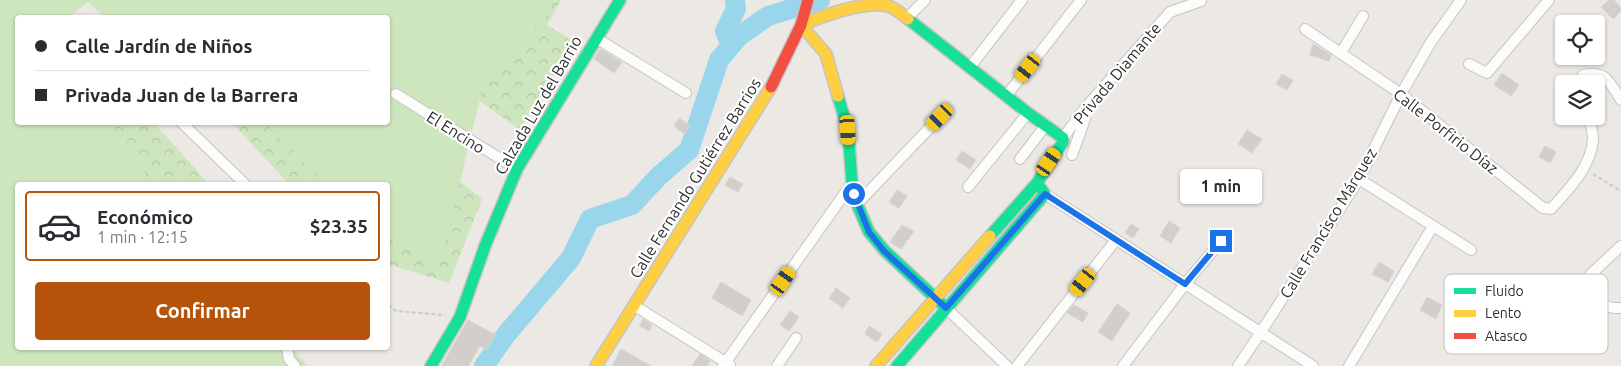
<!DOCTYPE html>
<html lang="es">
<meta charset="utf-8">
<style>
body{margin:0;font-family:Ubuntu,sans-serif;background:#f2f2f3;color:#2b2b33;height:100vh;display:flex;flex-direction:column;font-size:19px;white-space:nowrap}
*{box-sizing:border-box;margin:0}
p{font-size:16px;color:#7c7c81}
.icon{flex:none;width:28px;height:28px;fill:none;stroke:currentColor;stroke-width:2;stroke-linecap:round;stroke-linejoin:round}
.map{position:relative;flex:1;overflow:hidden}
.panel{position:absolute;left:15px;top:182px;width:375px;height:168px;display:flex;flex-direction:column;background:#fff;border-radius:5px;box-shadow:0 1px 4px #0004}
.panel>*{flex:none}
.banner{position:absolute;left:15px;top:15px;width:375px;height:110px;border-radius:5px;box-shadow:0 1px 4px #0004;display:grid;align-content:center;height:110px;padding:0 20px;background:#fff}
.buttons{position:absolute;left:1555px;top:15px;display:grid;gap:10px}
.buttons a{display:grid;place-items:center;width:50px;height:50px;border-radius:5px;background:#fff;box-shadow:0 1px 4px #0004;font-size:25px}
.end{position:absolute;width:22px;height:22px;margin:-11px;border:6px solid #1a73e8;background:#fff;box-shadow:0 0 0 2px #fff}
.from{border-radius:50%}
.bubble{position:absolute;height:35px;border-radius:5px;background:#fff;box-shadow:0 1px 4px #0004;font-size:16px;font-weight:700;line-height:35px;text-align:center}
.car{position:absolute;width:15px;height:30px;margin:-15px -8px;border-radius:6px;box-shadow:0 0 4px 1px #0007;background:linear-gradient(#f5c518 24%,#345 0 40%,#f5c518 0 76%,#345 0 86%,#f5c518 0)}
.banner b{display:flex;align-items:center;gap:18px;height:48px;font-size:19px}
.banner b+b{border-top:1px solid #e1e1e2}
.banner i{width:12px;height:12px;background:#2b2b33}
ul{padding:9px 0 0;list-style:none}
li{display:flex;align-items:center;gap:15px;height:70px;margin:0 10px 8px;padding:0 10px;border:2px solid transparent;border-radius:5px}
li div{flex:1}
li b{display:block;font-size:19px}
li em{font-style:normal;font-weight:700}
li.on{border-color:#b45309}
li>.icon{width:45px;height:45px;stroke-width:1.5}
.button{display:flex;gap:10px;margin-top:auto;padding:10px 20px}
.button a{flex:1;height:58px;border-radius:5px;background:#b45309;color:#fff;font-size:20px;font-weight:700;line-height:58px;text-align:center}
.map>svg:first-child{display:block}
.forest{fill:url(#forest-crowns)}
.park{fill:#cee6be}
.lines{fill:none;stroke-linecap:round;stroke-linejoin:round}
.river{stroke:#99d6ec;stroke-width:20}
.building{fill:#d1cecb;stroke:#d7d4d0}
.street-casing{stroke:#c5c4c5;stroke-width:12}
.fast-casing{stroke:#c5c4c5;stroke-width:14}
.slow-casing{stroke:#c5c4c5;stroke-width:14}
.jam-casing{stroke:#c5c4c5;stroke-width:14}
.path{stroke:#c9c9c8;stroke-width:2;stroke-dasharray:4 2.5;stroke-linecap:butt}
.street{stroke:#fcfcfb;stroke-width:10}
.fast{stroke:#16e098;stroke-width:11}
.slow{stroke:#ffcf43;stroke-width:11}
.jam{stroke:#f24e42;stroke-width:11}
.route{stroke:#1a73e8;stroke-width:6}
.labels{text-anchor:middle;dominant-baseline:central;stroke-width:4.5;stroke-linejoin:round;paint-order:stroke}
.street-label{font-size:16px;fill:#2e2e2e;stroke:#fff}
.key{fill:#fff;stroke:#c0c0c0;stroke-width:1}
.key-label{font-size:14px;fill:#2e2e2e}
</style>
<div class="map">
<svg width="1621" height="366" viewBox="0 0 1621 366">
<defs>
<pattern id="forest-crowns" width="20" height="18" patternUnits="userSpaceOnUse" patternTransform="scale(1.25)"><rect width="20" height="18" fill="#cee6be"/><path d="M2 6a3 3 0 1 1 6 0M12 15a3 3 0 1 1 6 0" fill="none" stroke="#b1c6a4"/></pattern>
</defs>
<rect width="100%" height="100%" fill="#ece8e4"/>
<!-- forest -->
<path class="forest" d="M0,0L18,18V122L154,123L210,185H18V348L0,366Z
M86,0H561L547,25L573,41L520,130L418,57L405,137L482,199L449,283L390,265L388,262V185H290L232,123L388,122V18L104,17Z"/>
<!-- park -->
<path class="park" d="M0,0H90L69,17L18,18V122L103,123L155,185H18V348H292L308,366H0Z
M94,0H555L548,13L482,90L441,261L388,239V185H327L265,123L388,122V18L110,17Z"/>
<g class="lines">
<!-- river -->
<path class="river" d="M731,45L725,31L736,9L735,0
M484,366L505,336L571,258L590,219L632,205L659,176L689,150L719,60L739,36L768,16L820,0"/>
</g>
<!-- building -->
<path class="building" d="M1609,0H1614L1621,8V11L1613,19L1601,7Z
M1313,44L1331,55L1329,61L1310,55Z
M600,49L622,62L614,73L594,59Z
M1502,73L1519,85L1511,96L1494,85Z
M1282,74L1293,80L1287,90L1276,84Z
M679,118L690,126L685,134L674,126Z
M1247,130L1262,139L1252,153L1238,144Z
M1545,146L1556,152L1550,163L1539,157Z
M962,151L976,160L970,169L956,160Z
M730,177L743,184L738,192L725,185Z
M897,190L907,196L899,208L889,202Z
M1169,221L1180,228L1171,243L1160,236Z
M1131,224L1139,229L1133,238L1125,233Z
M902,225L914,231L901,249L890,242Z
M1379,262L1394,271L1388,282L1372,274Z
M721,282L751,300L742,316L712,298Z
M836,288L850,298L843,308L829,298Z
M1427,297L1442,305L1436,319L1420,310Z
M1117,304L1130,313L1112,341L1098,332Z
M1074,305L1088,313L1083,322L1067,313Z
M790,311L799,317L789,331L780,325Z
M643,319L652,325L649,331L640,326Z
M468,320L496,335L486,350L480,346L468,366H443L442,365Z
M869,326L882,334L877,342L865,334Z
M621,349L651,366H612Z
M700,354L710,361L707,366H692Z"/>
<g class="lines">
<!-- street casing -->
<g class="street-casing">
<path id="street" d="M907,18L925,0
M1305,29L1401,94L1543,208L1551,209C1568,190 1592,166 1593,139C1593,132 1590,124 1589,116
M596,38L686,93
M1341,53L1363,16
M1469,64L1487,73L1549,0
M970,67L1022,0
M1582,84L1581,79L1583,75C1607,70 1609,82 1621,100
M396,94L517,169
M1007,95L1081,0
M181,122L246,185
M1063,138L1085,108L1170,12L1201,1
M1072,155L1085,119V108
M1020,159L1046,125
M1359,179L1471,250
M968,187L1028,113
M1045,194L1313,366
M857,204L940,117
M1621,246L1590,275L1588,286C1598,300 1602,309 1621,308
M635,306L730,365
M946,308L1007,366
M287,348L289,359L295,366
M723,366L852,183
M777,366L796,338
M1017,366L1116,240
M1123,366L1185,284L1221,241
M1238,366L1261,332L1359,179L1401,94L1431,42L1461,0
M1349,366L1433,226"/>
</g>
<!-- fast casing -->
<g class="fast-casing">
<path id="fast" d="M908,19L1028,113L1063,138V142L1037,183L990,236
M838,96L848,130L852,183L857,204L869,232L885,251L946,308
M431,366L460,317L485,246L517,169L620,0
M897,366L1045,194L1037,183"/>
</g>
<!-- slow casing -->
<g class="slow-casing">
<path id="slow" d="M838,96L826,54L801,25C823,16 864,0 888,6C895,8 902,14 908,19
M596,366L771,87
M876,366L990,236"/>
</g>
<!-- jam casing -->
<g class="jam-casing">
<path id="jam" d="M771,87L801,25L808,0"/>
</g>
<!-- path -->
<path class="path" d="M1593,174L1621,191
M388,305L396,311L445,315"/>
<!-- street -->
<use href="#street" class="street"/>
<!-- fast -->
<use href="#fast" class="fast"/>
<!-- slow -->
<use href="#slow" class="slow"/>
<!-- jam -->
<use href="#jam" class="jam"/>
</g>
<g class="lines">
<!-- route -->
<path class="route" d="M854,194L869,232L884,251L946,308L1045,194L1185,284L1221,241"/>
</g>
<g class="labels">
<!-- street labels -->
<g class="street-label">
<text transform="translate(1117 73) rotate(-50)">Privada Diamante</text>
<text transform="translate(538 105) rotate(-60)">Calzada Luz del Barrio</text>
<text transform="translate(1446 131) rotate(38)">Calle Porfirio Díaz</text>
<text transform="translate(456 132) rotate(32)">El Encino</text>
<text transform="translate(695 178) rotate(-58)">Calle Fernando Gutiérrez Barrios</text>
<text transform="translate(1328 223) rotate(-59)">Calle Francisco Márquez</text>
</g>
</g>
<!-- legend -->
<rect x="1444" y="274" width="164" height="80" rx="8" class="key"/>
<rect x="1454" y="288" width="22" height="6" fill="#16e098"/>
<rect x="1454" y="310" width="22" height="7" fill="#ffcf43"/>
<rect x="1454" y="333" width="22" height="6" fill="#f24e42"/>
<g class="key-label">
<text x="1485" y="296">Fluido</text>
<text x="1485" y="318">Lento</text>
<text x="1485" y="341">Atasco</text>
</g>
</svg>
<div class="buttons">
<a><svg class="icon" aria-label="locate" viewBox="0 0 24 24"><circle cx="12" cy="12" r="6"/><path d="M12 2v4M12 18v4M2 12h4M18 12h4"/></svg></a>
<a><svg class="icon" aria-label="layers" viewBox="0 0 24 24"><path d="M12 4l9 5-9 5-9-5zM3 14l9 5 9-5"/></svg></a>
</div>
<i class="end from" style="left:854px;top:194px"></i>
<i class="end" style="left:1221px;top:241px"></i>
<div class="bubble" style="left:1180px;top:169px;width:82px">1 min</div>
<i class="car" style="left:1028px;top:68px;rotate:218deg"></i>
<i class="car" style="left:940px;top:117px;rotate:224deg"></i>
<i class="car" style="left:848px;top:130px;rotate:176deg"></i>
<i class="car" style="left:1049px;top:162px;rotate:34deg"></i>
<i class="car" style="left:783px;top:281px;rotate:35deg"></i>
<i class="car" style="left:1083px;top:282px;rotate:218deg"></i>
<div class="banner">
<b><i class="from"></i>Calle Jardín de Niños</b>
<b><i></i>Privada Juan de la Barrera</b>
</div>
<section class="panel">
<ul>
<li class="on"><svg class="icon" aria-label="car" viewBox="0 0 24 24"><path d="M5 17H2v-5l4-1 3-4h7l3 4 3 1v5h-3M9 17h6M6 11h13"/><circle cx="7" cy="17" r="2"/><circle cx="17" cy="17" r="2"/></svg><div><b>Económico</b><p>1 min · 12:15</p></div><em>$23.35</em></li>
</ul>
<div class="button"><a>Confirmar</a></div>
</section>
</div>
